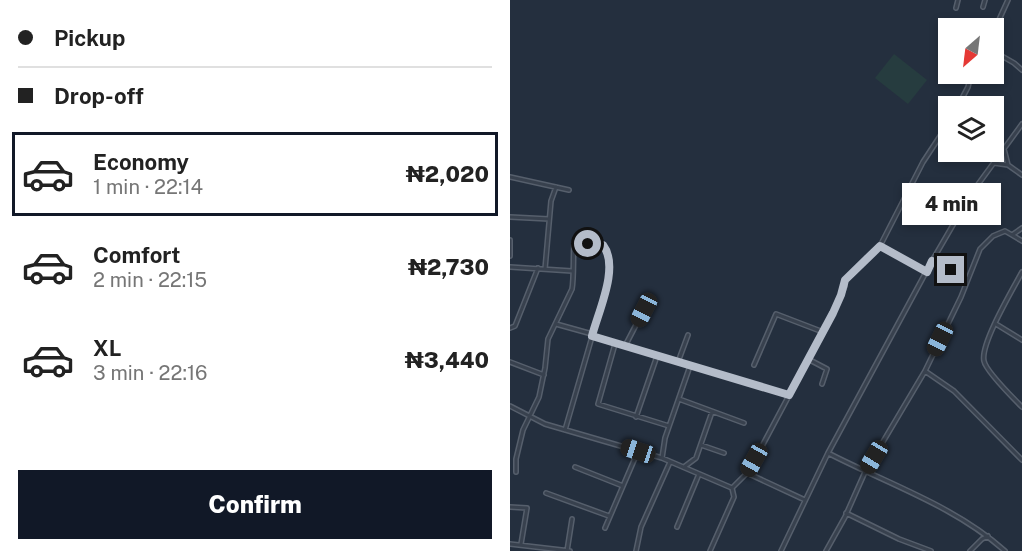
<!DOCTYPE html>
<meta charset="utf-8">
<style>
body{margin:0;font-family:"Public Sans",sans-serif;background:#f2f2f2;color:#222;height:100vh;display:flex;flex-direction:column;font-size:22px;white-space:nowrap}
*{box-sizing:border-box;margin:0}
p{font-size:20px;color:#767676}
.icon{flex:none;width:33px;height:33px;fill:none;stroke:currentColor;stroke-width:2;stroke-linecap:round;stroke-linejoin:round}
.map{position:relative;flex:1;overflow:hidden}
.drawer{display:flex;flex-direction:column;background:#fff;width:510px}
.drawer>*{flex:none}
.guide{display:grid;align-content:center;height:132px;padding:0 18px;background:#fff}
.needle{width:39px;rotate:208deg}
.fabs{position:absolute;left:428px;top:18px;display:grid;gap:12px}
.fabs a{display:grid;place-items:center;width:66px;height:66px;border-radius:0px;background:#fff;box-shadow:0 3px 9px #0003;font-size:30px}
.end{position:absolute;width:27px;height:27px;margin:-14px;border:8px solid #b4bcc9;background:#111;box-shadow:0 0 0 3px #111}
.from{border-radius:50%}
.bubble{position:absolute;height:42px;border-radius:0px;background:#fff;box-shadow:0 3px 9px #0003;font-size:20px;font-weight:800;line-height:42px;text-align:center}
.car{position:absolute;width:18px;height:36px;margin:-18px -9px;border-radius:8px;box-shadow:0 0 4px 2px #0007;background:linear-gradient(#222 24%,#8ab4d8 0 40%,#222 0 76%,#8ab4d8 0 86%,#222 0)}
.guide b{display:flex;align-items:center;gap:21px;height:57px;font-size:22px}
.guide b+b{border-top:2px solid #e0e0e0}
.guide i{width:15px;height:15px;background:#222}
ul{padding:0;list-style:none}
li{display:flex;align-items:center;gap:18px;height:84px;margin:0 12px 9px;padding:0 6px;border:3px solid transparent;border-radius:0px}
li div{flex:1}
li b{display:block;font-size:22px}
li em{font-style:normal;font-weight:800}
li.active{border-color:#111827}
li>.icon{width:54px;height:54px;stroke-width:1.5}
.action{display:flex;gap:12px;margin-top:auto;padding:12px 18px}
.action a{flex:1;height:69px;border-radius:0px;background:#111827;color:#fff;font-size:24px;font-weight:800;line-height:69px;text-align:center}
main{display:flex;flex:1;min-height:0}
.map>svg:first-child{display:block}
.pitch{fill:#263c3f}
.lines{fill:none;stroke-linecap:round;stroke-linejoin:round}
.minor-casing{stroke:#565f6c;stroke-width:6}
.minor{stroke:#38414e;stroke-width:3}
.route{stroke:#b4bcc9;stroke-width:8}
</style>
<main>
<section class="drawer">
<div class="guide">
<b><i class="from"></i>Pickup</b>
<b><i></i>Drop-off</b>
</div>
<ul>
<li class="active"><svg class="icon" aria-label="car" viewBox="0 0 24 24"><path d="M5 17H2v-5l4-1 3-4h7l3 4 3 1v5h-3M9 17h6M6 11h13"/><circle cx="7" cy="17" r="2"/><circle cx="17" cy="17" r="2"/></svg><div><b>Economy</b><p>1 min · 22:14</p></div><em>₦2,020</em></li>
<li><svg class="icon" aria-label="car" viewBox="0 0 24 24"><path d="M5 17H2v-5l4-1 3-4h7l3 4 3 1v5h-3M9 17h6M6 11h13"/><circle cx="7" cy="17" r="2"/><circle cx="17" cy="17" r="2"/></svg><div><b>Comfort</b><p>2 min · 22:15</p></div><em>₦2,730</em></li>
<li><svg class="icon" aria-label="car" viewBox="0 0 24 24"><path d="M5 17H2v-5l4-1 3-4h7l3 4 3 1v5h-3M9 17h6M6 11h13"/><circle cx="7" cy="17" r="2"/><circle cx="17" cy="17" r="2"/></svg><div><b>XL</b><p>3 min · 22:16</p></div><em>₦3,440</em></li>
</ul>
<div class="action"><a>Confirm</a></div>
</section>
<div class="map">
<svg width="512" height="551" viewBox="0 0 512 551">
<rect width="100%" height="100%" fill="#242f3e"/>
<!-- pitch -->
<path class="pitch" d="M384,54L417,80L398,104L365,78Z"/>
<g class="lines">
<!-- minor casing -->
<g class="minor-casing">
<path id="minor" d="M473,7L475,0
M446,8L448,0
M483,33L498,0
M483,51L504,63L512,70
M448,106L458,87L461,74
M494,149L498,165
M484,163L498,165L512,175
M0,177L59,190
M0,217L39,219
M502,235L512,241
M0,240V256
M370,246L417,272
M422,261L457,279
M0,267L62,271
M35,269L41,201L46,187
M512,272C503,289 470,344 474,361C476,371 504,399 512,407
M46,324L82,334
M486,324L512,340
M0,328L5,326L28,268
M82,336L279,395
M105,344L88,404L159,426
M115,346L140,298
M298,359L317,369L312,384
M0,362L34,375
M168,362L178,335
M244,365L266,314L313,332
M415,371L444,391L512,460
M169,399L234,423
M0,406L35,424L152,458L222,488
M126,417L147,356
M191,445L214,453
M318,453C378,484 445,506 495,551
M152,458L155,438L180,366
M65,467L113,486
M174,467L186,458L202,412
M6,472V459L13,430L29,397L35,368L38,339L62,289C64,278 63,258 64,244L93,245C103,258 99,270 97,285L55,430
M237,473L295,500
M36,493L99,516
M0,507L17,508L11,544
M336,513L389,539L421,551
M167,527L189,474
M95,528L128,451
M0,544L60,551
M57,551L62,519
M126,551L131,527L160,462
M200,551L224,497L222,488L237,473L251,448L323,313L335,286V280L370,246L413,162L438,124
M271,551L318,453L422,261L461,194L512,124
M316,551L335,517L355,472L415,371L451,297L470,249L483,236L495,231L502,235L512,228
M460,551L472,539L478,536"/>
</g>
<!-- minor -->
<use href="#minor" class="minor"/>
</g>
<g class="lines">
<!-- route -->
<path class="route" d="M78,244L87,246L93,245C110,267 88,312 82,336L279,395L323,313L331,295L335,280L370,246L417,272L422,261L441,270"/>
</g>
</svg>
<div class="fabs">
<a><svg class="needle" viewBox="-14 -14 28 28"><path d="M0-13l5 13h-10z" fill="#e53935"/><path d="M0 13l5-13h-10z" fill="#767676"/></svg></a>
<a><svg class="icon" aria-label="layers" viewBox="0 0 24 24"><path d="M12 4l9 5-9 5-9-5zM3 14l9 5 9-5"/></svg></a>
</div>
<i class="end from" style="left:78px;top:244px"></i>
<i class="end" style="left:441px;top:270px"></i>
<div class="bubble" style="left:392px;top:183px;width:99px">4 min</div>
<i class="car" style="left:134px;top:310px;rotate:207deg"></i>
<i class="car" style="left:430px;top:339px;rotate:206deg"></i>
<i class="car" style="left:128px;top:451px;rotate:288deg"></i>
<i class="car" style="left:364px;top:457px;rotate:211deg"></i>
<i class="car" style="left:244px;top:460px;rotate:209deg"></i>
</div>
</main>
